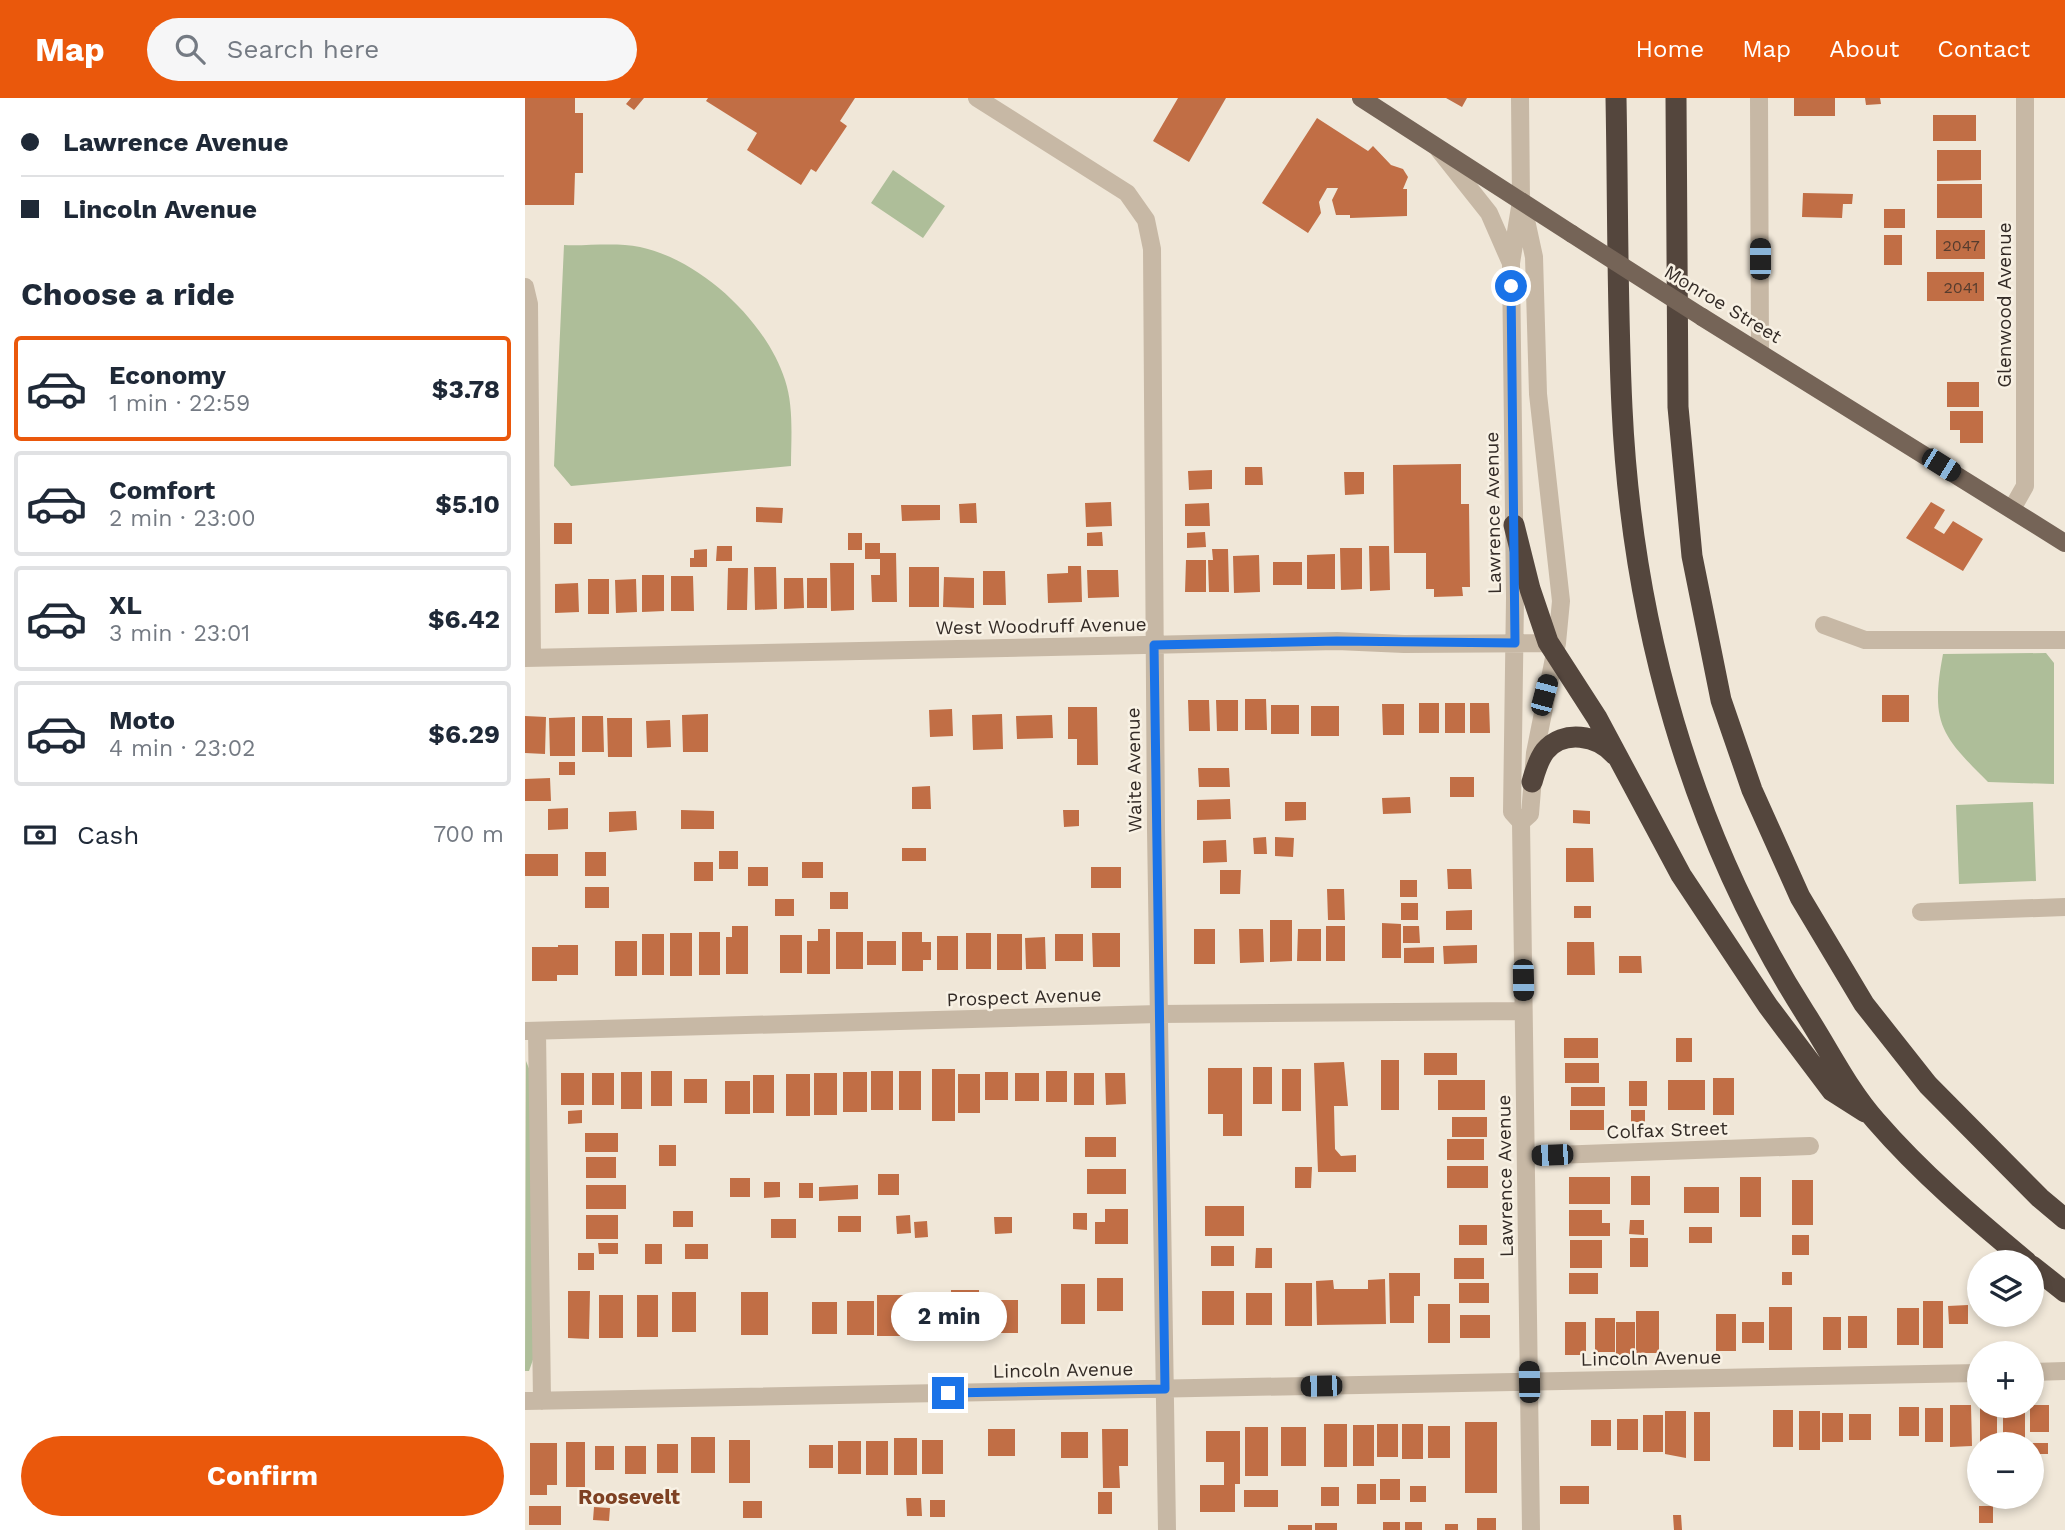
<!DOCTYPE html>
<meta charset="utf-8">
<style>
body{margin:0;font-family:"Work Sans",sans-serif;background:#f6f6f7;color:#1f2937;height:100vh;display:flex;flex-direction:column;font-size:26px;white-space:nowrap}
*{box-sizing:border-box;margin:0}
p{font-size:23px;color:#747a83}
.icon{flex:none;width:38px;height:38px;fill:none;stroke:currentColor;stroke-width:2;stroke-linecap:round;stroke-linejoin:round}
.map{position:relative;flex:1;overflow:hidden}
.side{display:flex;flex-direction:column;background:#fff;width:525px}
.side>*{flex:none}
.banner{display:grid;align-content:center;height:154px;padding:0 21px;background:#fff}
.controls{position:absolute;left:1442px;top:1152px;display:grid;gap:14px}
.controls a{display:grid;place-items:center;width:77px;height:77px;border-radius:50%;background:#fff;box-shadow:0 4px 10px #0003;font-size:35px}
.end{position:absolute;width:32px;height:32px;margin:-16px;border:9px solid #1a73e8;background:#fff;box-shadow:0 0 0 4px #fff}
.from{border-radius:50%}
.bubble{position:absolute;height:49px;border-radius:24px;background:#fff;box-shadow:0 4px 10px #0003;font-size:23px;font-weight:700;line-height:49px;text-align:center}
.car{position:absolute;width:21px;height:42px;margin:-21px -10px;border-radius:9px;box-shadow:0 0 5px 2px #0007;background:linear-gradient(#222 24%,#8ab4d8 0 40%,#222 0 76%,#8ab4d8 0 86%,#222 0)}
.banner b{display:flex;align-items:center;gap:24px;height:66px;font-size:26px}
.banner b+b{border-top:2px solid #e0e1e3}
.banner i{width:18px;height:18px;background:#1f2937}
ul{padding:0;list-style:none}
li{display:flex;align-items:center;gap:21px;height:105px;margin:0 14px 10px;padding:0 7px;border:4px solid #e0e1e3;border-radius:7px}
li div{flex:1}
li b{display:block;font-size:26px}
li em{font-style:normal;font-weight:700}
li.selected{border-color:#ea580c}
li>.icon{width:63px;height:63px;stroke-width:1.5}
h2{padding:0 21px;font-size:32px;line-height:84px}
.pay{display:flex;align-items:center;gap:18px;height:77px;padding:0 21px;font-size:26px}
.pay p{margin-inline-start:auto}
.action{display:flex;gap:14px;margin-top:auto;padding:14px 21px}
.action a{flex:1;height:80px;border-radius:42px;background:#ea580c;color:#fff;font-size:28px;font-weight:700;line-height:80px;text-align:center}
header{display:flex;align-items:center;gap:42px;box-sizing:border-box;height:98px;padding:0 35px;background:#ea580c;color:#fff}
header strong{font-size:33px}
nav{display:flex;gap:38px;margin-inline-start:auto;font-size:24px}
.search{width:490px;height:63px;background:#f6f6f7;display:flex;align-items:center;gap:18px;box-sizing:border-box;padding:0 24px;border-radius:38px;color:#747a83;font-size:26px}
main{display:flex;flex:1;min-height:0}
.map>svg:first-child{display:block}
.green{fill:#aebe99}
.building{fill:#c16e45}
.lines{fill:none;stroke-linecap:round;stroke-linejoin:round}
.minor{stroke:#c7b8a5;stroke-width:18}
.major{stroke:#756457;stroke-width:18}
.highway{stroke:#54463d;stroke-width:21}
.major-bridge{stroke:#756457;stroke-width:18}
.route{stroke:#1a73e8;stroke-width:9}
.labels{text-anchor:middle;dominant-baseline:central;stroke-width:5;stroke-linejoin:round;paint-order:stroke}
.number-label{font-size:16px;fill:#563c2e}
.street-label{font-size:19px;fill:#332b26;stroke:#f8f1e4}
.neighbourhood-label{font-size:21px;font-weight:bold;fill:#7e4123;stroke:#f8f1e4}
</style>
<header>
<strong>Map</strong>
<div class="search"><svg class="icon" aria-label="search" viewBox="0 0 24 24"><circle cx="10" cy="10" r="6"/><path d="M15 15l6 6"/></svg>Search here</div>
<nav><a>Home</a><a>Map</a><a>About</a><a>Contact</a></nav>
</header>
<main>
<section class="side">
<div class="banner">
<b><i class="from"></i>Lawrence Avenue</b>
<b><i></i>Lincoln Avenue</b>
</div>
<h2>Choose a ride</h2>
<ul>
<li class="selected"><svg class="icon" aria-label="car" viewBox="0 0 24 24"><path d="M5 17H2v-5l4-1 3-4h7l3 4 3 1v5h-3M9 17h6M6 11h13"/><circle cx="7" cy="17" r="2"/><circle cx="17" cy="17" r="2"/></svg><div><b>Economy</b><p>1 min · 22:59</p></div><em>$3.78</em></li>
<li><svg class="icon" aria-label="car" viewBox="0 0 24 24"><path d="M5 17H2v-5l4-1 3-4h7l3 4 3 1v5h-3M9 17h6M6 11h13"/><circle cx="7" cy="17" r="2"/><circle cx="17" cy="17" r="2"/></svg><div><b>Comfort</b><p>2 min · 23:00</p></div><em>$5.10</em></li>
<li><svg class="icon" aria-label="car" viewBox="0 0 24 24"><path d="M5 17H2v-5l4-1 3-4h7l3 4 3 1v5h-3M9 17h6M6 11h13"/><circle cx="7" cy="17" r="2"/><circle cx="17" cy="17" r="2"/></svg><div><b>XL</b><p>3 min · 23:01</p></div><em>$6.42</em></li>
<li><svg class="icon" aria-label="car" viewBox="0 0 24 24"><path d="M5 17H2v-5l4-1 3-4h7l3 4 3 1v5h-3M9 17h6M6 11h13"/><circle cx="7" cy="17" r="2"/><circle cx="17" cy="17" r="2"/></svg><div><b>Moto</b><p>4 min · 23:02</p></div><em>$6.29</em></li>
</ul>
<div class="pay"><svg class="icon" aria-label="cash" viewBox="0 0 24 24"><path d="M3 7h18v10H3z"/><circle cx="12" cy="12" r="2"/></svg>Cash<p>700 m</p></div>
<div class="action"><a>Confirm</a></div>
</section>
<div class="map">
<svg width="1540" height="1432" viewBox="0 0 1540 1432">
<rect width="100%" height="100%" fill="#f0e7d8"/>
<!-- green -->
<path class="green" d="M368,72L420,108L398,140L346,105Z
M39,147C63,148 91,144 115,149C176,162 241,223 260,282C269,309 266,341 266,368L46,388L29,368Z
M1521,555L1529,565V686L1463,684C1416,637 1405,625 1418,556Z
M1508,704L1511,783L1434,786L1431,707Z
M1,963L7,978L10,1256L4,1273H0Z"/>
<!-- building -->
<path class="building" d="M0,0H50V15H58V75H50L49,107H0Z
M106,0H119L109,12L101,6Z
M183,0H330L315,23L322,28L291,74L286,71L276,87L222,52L232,35L181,3Z
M653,0H701L664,64L628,43Z
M921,0H942L937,9Z
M1269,0H1310V18H1269Z
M1340,0H1355L1356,6L1341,7Z
M1408,17H1451V43H1408Z
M792,20L843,53L848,48L866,67L878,71L883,79L878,91H882V118L825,120V117H811L807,102L813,90H802L794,104L796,115L783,135L737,105Z
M1412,52H1456V82L1412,83Z
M1412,86H1457V120H1412Z
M1278,95L1328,96L1327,106H1318L1317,120L1277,119Z
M1359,111H1380V130H1359Z
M1411,132H1460V161H1411Z
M1359,137H1377V167H1359Z
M1402,174H1459V203H1402Z
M1422,284H1454V309H1422Z
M1425,313H1458V345H1435V332H1425Z
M936,366V406H944L945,489H937L938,498L909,499V491H901V455H869L868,367Z
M720,369H737L738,387H720Z
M687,372V391L664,392L663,373Z
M819,374H839V396L820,397Z
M586,404L587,428L561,429L560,405Z
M1406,404L1420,412L1409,430L1419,436L1428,423L1458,441L1438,473L1381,440Z
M451,405L452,425H435L434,406Z
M684,405L685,428H660V406Z
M376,407H415V422L377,423Z
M231,409L258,410L257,425L231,424Z
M29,425H47V446H29Z
M577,434L578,448H562V435Z
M680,434L681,449L662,450V435Z
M323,435H337V452H323Z
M340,445H355V455H371L372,504H347L346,477H355V461H340Z
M192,448H207V463H191Z
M844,448H864L865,492L845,493Z
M815,450H837V491L816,492Z
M182,451V469H165V460H169V452Z
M687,451H703L704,494H684L683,462H688Z
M810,456V491H782V457Z
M734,457L735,494L709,495L708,458Z
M661,462H681V494H660Z
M748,464H777V487H748Z
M305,465H329V512L306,513Z
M543,468H556L557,504L523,505L522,476L543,475Z
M229,469H251L252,511L230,512Z
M384,469H414V509H384Z
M203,470H223L222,512H202Z
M562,472H593L594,499L563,500Z
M458,473H480L481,507H458Z
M117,477H139V513L117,514Z
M146,478H168L169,513H146Z
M419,479L449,480V510L418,509Z
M259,480H278L279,510L259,511Z
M282,480H302V510H282Z
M63,481H84V516H63Z
M111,481L112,514L91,515L90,482Z
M53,485L54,514L30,515V486Z
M1357,597H1384V624H1357Z
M720,601H741L742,632H720Z
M663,602H684L685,633H664Z
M691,602H713V633H692Z
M894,605H914V635H894Z
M920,605H940V635H920Z
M945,605H964L965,635H945Z
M857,606H879V637H858Z
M746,607H774V636H746Z
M786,608H814V638H786Z
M543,609H572L573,667H552V641H543Z
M427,611L428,638L405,639L404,612Z
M183,616V654H158L157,617Z
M477,616L478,651L448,652L447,617Z
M527,617L528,640L492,641L491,618Z
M0,618L21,619L20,656L0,655Z
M57,618H78L79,654H57Z
M50,619V658H25L24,620Z
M82,620H107V659H83Z
M145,622L146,649L122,650L121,623Z
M34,664H50V677H34Z
M673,670H704L705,689H674Z
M925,679H949V699H925Z
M25,680L26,703H0V681Z
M405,688L406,711H387V689Z
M885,699L886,715L858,716L857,700Z
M705,701L706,721L672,722V702Z
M760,704H781V722L760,723Z
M43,710V731L23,732V711Z
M156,712L189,713V731H156Z
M538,712H554V728L539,729Z
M1048,712L1065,713V726L1048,725Z
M111,713L112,732L84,734V714Z
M741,739L742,756H729L728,740Z
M750,739L769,740L768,759L750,758Z
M701,742L702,764L678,765V743Z
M377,750H401V763H377Z
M1041,750H1068L1069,784H1041Z
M194,753H213V771H194Z
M60,754H81V778H60Z
M0,756H33V778H0Z
M169,764H188V783H169Z
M277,764H298V780H277Z
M223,769H243V788H223Z
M566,769H596V790H566Z
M922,771H946L947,791H923Z
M695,772H716L715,796H695Z
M875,782H892V799H875Z
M60,789H84V810H60Z
M802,791H819L820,822H803Z
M305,794H323V811H305Z
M250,801H269V818H250Z
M876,805H893V822H876Z
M1049,808H1066V820H1049Z
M947,812V832H921V813Z
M745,822H767V863L745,864Z
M857,825L876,826V860H857Z
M207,828H223V876H201V839H207Z
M801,828H820V863H801Z
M878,828H894L895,845H878Z
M293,831H305V876H282V843H293Z
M669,831H690V866H669Z
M714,831H738L739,864L715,865Z
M773,831H796V863H772Z
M174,834H195V877H174Z
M311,834H338V871H311Z
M377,834H397V844H406V862H398V873H377Z
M145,835H167V878H145Z
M441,835H466V871H441Z
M567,835H595V869H568Z
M117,836H139V877H117Z
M472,836H497V872H472Z
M530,836H558V863H530Z
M255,837H277V875H255Z
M412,838H433V872H412Z
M520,839L521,871H501L500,840Z
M90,843H112V878H90Z
M342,843H371V867H342Z
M1042,844H1069L1070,877H1042Z
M33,847H53V877H32V883H7V849H33Z
M952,847V865L919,866L918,848Z
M909,849V865H879V850Z
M1094,858H1116L1117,875H1094Z
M1039,940H1073V960H1039Z
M1151,940H1167V964H1151Z
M899,955H932V977H899Z
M856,962H874V1012H856Z
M819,964L823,1008H809L810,1051L816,1058L831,1057V1074H793L789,965Z
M1040,965H1074V985H1040Z
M728,969H747V1006H728Z
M683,970H717V1038H698V1016H683Z
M407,971H430V1023H407Z
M757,971H776V1013H757Z
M126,973H147V1008H126Z
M346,973H368V1012H346Z
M374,973H396V1012H374Z
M521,973H542V1004H521Z
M96,974H117V1011H96Z
M318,974H342V1014H318Z
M460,974H483V1002H460Z
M36,975H59V1007H36Z
M67,975H89V1007H67Z
M289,975H312V1017H289Z
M490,975H514V1003H490Z
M549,975H569V1007H549Z
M580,975H600L601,1006L581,1007Z
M261,976H285V1018H261Z
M433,976H455V1015H433Z
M228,977H249V1015H228Z
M1188,980H1209V1017H1188Z
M159,981H182V1005H159Z
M913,982H960V1012H913Z
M1143,982H1180V1012H1143Z
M200,983H225V1016H200Z
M1104,983H1122V1008H1104Z
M1046,989H1080V1008H1046Z
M57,1012V1025L43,1026V1013Z
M1045,1012H1079V1032H1045Z
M1106,1012H1120V1024H1106Z
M927,1019H962V1039H927Z
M60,1035H93V1054H60Z
M560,1039H591V1059H560Z
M922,1041H959V1062H922Z
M134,1047H151V1068H134Z
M61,1059H91V1080H61Z
M922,1068H963V1090H922Z
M770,1069H787L786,1090H770Z
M562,1071H601V1096H562Z
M353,1076H374V1097H353Z
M1106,1078H1125V1107H1106Z
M1044,1079H1085V1106H1044Z
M1215,1079H1236V1119H1215Z
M205,1080H225V1099H205Z
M1267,1082H1288V1127H1267Z
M239,1084H255V1099L239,1100Z
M274,1085H288V1100H274Z
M61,1087H101V1111H61Z
M333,1087V1101L294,1103V1089Z
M1159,1089H1194V1115H1159Z
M680,1108H719V1138H680Z
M580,1111H603V1146H570V1124H580Z
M1044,1112H1077V1125H1085V1138H1044Z
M148,1113H168V1129H148Z
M548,1115H562V1132L548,1131Z
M61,1117H93V1141H61Z
M385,1117L386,1135L372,1136L371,1118Z
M313,1118H336V1134H313Z
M469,1119H487V1135L470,1136Z
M246,1121H271V1140H246Z
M1105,1122H1119V1137L1104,1136Z
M402,1123L403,1139L390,1140L389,1124Z
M934,1127H962V1147H934Z
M1164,1129H1187V1145H1164Z
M1267,1137H1284V1157H1267Z
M1105,1140H1123V1169H1105Z
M1045,1142H1077V1170H1045Z
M73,1145H93V1156H74Z
M120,1146H137V1166H120Z
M160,1146H183V1161H160Z
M686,1148H709V1168H686Z
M731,1150H747V1170H730Z
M53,1155H69V1172H53Z
M929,1160H959V1181H929Z
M1257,1174H1267V1187H1257Z
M864,1175H895V1198H889V1225H865Z
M1044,1175H1073V1196H1044Z
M572,1180H598V1213H572Z
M860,1181L861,1226L792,1227L791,1183L808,1182L809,1191H843V1182Z
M760,1185H787V1228H760Z
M934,1185H964V1205H934Z
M536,1186H560V1226H536Z
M426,1192H454V1236H426Z
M43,1193H65L64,1241L43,1240Z
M677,1193H709V1227H677Z
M147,1194H171V1234H147Z
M216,1194H243V1237H216Z
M721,1195H747V1227H721Z
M74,1197H98V1240H74Z
M112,1197H133V1239H112Z
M352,1197H379V1238H352Z
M393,1198H417V1236H393Z
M464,1202H493V1235H464Z
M322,1203H349V1237H322Z
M1398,1203H1418V1250H1398Z
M287,1204H312V1236H287Z
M903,1206H925V1245H903Z
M1443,1207V1226H1424L1423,1208Z
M1244,1209H1267V1252H1244Z
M1372,1210H1394V1247H1372Z
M1111,1213H1134V1255H1111Z
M1191,1216H1211V1253H1191Z
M935,1217H965V1240H935Z
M1323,1218H1342V1250H1323Z
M1298,1219H1316V1252H1298Z
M1070,1220H1090V1254H1070Z
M1040,1224H1061V1257H1040Z
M1091,1224H1110V1257H1091Z
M1217,1224H1239V1245H1217Z
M1425,1307H1446L1447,1348L1425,1349Z
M1505,1307H1524V1334H1505Z
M1374,1309H1394V1338H1374Z
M1400,1310H1418V1344H1400Z
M1455,1310H1472V1346H1455Z
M1478,1310H1500V1343H1478Z
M1248,1312H1268V1349H1248Z
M1140,1313H1161V1360L1140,1356Z
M1274,1313H1295V1352H1274Z
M1169,1314H1185V1363H1169Z
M1297,1315H1318V1344H1297Z
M1324,1316H1346V1342H1324Z
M1118,1317H1138V1354H1118Z
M1092,1321H1113V1352H1092Z
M1066,1322H1086V1348H1066Z
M940,1324H972V1395H940Z
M799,1326H822V1369H799Z
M852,1326H873V1359H852Z
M877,1326H898V1361H877Z
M828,1327H849V1368H828Z
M903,1328H925V1360H903Z
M720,1329H743V1378H720Z
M756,1329H781V1368H756Z
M463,1331H490V1358H463Z
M577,1331H603V1368H594L595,1390H578Z
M681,1333H715V1386H710V1414H675V1387H699V1364H681Z
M536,1334H563V1360H536Z
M166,1339H190V1375H166Z
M369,1340H392V1377H369Z
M204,1342H225V1385H204Z
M397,1342H418V1376H397Z
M313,1343H336V1376H313Z
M341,1343H363V1377H341Z
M41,1344H60V1389H41Z
M5,1345H32V1387H22V1397H5Z
M1523,1345V1356H1507V1345Z
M132,1346H153V1375H132Z
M284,1347H308V1370H284Z
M70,1348H89V1372H70Z
M100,1348H121V1376H100Z
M855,1381H875V1402H855Z
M832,1386H851V1406H832Z
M885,1388H901V1404H885Z
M1035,1388H1064V1406H1035Z
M796,1389H814V1408H796Z
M719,1392H753V1409H719Z
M573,1394H587V1416H573Z
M381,1400H396L397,1418H382Z
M405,1402H420V1419H405Z
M218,1403H237V1420H218Z
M4,1408H36V1427H4Z
M1454,1408H1468V1425H1454Z
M69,1409L85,1410L84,1423L68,1422Z
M1148,1417H1156L1157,1432H1149Z
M952,1420H971V1432H952Z
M858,1424H875V1432H858Z
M880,1424H897V1432H880Z
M790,1425H812V1432H790Z
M920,1426H933V1432H920Z
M763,1427H787V1432H763Z"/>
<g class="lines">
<!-- minor -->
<path class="minor" d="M452,0L602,95L621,122L627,151L631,732L642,1432
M995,0L996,103L986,165L990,500L987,714L996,724L1006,1432
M1234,0L1235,253
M914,52L964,115L985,163
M0,189L4,206L7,560
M1487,411L1500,388V0
M1299,527L1340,542H1540
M0,560L812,543L879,546L1032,545
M996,724L1005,716L1010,655L1032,545L1036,503L1013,296L1009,159L999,113
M1396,814L1540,809
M0,933L634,916L998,913
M12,933L17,1303
M1001,1058L1285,1048
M1507,1274L1540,1273
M0,1303L1454,1275"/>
<!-- major -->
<path class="major" d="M836,0L1047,136
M1177,219L1540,445"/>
<!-- highway -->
<path class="highway" d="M1091,0C1093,103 1092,207 1097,310C1107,523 1165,734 1280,915C1303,950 1323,992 1351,1023C1396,1075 1449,1120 1502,1164
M1151,0L1153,309L1167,458L1196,602L1227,692L1275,799L1339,906L1403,987L1515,1100L1540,1121
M989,427L1005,491L1023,544L1072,620L1156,777L1243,908L1307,993L1340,1014
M1007,684C1010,674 1013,662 1020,653C1038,631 1073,637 1090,657
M1507,1168L1540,1194"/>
<!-- major-bridge -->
<path class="major-bridge" d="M1047,136L1177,219"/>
</g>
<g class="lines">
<!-- route -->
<path class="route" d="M423,1295L640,1291L629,547L812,543L990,545L986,188"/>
</g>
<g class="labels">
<!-- number labels -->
<g class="number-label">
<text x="1436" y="147">2047</text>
<text x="1436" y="189">2041</text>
</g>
<!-- street labels -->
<g class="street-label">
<text transform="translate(1198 206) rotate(31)">Monroe Street</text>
<text transform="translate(1479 207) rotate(-90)">Glenwood Avenue</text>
<text transform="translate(968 415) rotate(-91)">Lawrence Avenue</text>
<text transform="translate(516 528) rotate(-1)">West Woodruff Avenue</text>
<text transform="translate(609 672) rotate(-91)">Waite Avenue</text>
<text transform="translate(499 899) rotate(-2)">Prospect Avenue</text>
<text transform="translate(1142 1032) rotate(-2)">Colfax Street</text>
<text transform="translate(980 1078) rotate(-91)">Lawrence Avenue</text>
<text transform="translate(1126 1260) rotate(-1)">Lincoln Avenue</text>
<text transform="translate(538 1272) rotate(-1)">Lincoln Avenue</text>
</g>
<!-- neighbourhood labels -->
<g class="neighbourhood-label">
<text x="104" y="1398">Roosevelt</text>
</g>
</g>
</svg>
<div class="controls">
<a><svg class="icon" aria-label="layers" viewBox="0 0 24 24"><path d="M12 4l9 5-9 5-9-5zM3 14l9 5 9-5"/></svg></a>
<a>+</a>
<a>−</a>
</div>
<i class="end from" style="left:986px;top:188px"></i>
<i class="end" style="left:423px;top:1295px"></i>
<div class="bubble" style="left:366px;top:1194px;width:116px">2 min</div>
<i class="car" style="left:1235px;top:161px;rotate:0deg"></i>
<i class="car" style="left:1416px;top:367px;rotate:122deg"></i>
<i class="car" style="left:1019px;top:597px;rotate:15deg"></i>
<i class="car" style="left:998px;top:882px;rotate:179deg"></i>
<i class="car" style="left:1027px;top:1057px;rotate:268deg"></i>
<i class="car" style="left:1004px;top:1284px;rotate:359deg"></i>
<i class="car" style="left:796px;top:1288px;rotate:269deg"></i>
</div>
</main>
